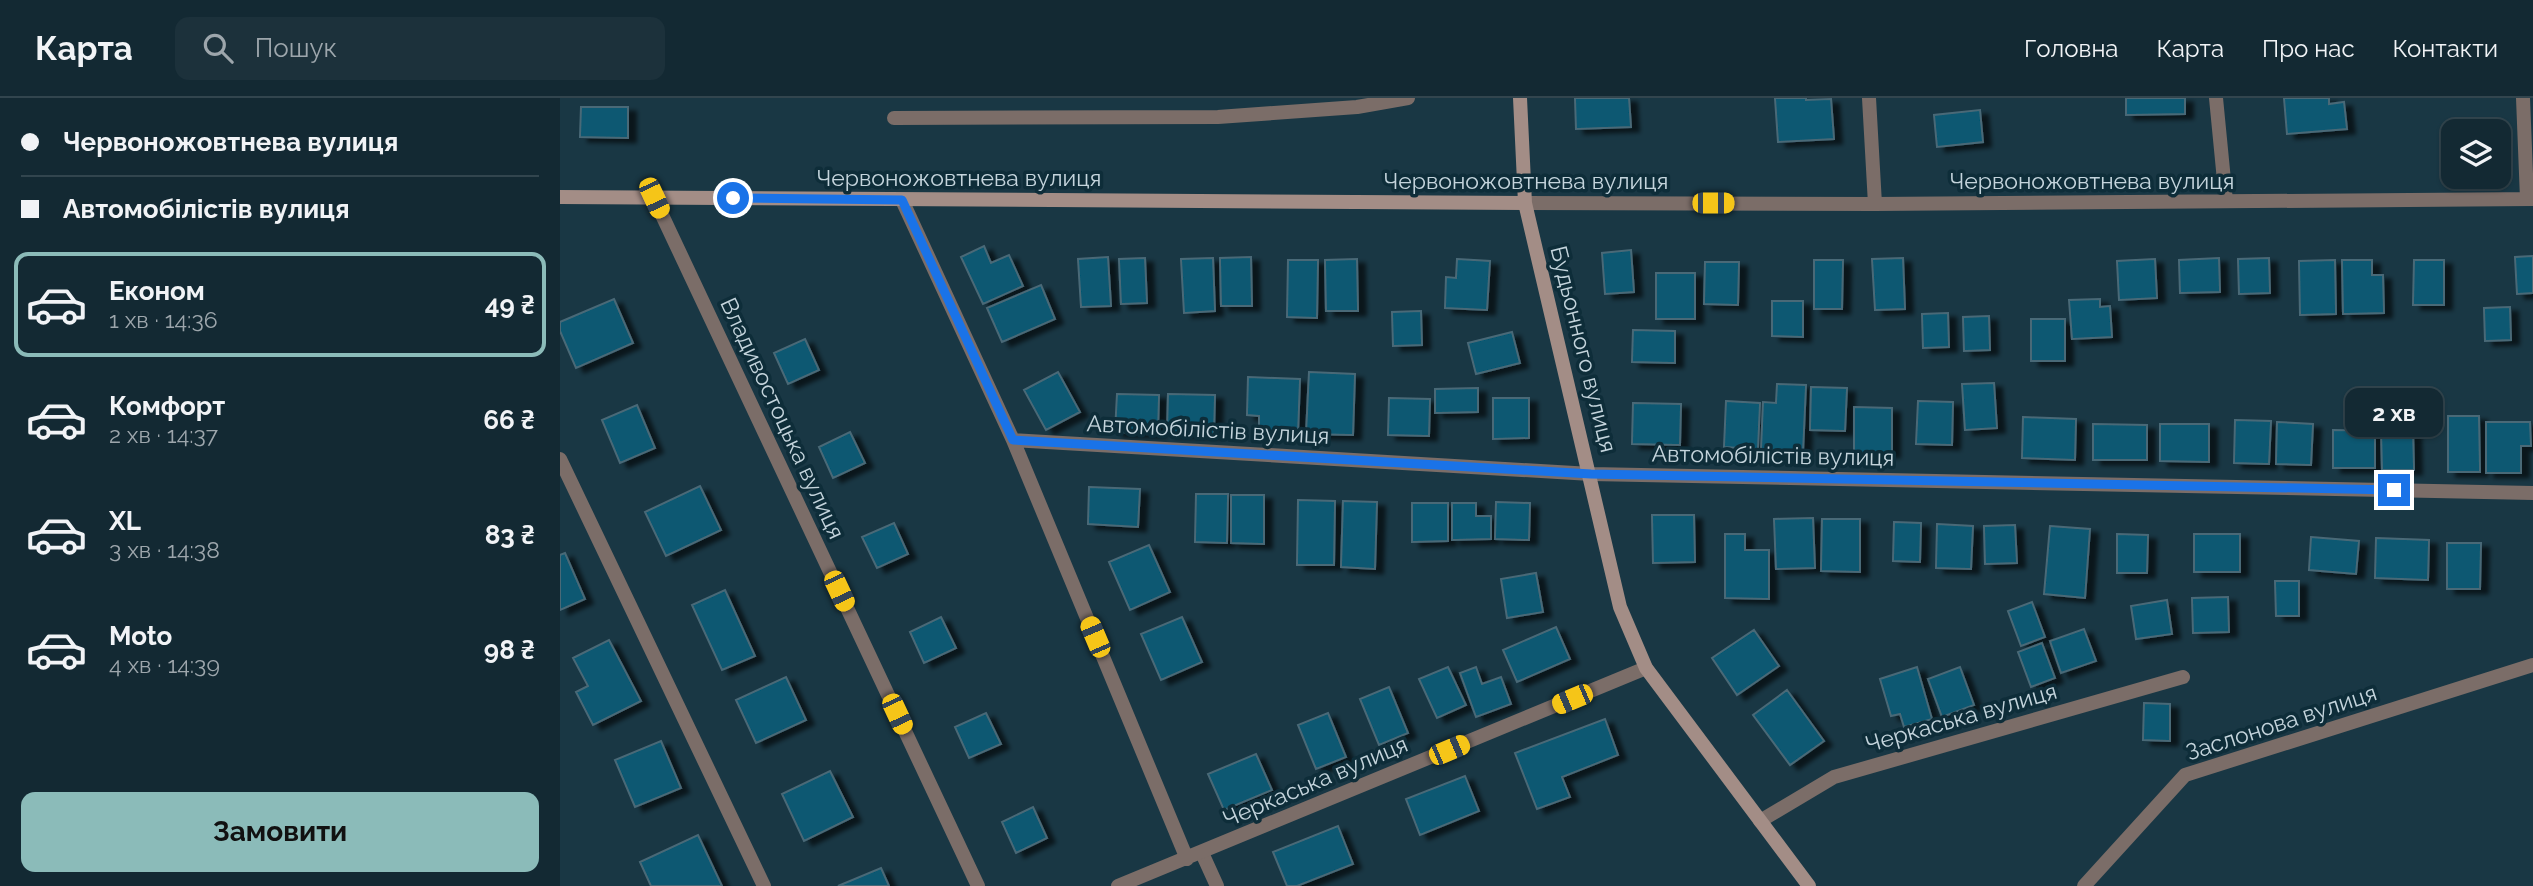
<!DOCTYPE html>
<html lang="uk">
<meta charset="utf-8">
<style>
body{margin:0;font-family:Raleway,sans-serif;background:#1c313b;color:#f1f3f6;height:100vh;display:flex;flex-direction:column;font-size:26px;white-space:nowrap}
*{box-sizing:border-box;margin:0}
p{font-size:23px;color:#9da6ac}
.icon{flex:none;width:38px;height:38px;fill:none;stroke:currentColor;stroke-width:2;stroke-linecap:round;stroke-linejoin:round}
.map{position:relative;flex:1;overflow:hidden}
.sheet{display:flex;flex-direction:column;background:#132933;width:560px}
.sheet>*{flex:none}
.top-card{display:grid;align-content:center;height:154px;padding:0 21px;background:#132933}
.fabs{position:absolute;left:1881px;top:21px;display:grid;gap:14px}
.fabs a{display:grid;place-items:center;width:70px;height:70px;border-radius:14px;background:#132933;box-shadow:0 2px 5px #0004,0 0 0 2px #32454e;font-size:35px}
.end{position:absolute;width:32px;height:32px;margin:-16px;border:9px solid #1a73e8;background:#fff;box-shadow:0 0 0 4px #fff}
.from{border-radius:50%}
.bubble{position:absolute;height:49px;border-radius:14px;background:#132933;box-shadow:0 2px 5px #0004,0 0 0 2px #32454e;font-size:23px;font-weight:700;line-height:49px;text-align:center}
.car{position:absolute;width:21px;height:42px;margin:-21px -10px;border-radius:9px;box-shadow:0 0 5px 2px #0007;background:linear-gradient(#f5c518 24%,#345 0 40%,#f5c518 0 76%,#345 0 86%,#f5c518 0)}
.top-card b{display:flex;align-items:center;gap:24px;height:66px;font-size:26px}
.top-card b+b{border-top:2px solid #32454e}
.top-card i{width:18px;height:18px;background:#f1f3f6}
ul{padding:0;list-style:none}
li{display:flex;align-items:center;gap:21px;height:105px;margin:0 14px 10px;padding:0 7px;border:4px solid transparent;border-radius:14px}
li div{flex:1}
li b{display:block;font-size:26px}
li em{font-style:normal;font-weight:700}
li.active{border-color:#8bbbb9}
li>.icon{width:63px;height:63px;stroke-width:1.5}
.action{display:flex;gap:14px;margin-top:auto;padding:14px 21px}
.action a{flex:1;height:80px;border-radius:14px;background:#8bbbb9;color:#111;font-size:28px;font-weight:700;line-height:80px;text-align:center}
header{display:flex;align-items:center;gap:42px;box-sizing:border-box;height:98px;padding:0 35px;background:#132933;border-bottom:2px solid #32454e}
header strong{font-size:33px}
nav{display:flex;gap:38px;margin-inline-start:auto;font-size:24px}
.search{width:490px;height:63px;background:#1c313b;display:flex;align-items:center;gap:18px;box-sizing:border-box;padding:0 24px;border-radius:14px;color:#9da6ac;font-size:26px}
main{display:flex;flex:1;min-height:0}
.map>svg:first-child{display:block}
.building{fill:#075872;stroke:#4a6977;stroke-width:2;filter:url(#shadow)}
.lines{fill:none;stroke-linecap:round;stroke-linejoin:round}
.service{stroke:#7b6d68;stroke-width:14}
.pedestrian{stroke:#7b6d68;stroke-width:14}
.minor{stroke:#7b6d68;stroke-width:14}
.secondary{stroke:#a38d86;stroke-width:14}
.route{stroke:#1a73e8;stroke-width:9}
.labels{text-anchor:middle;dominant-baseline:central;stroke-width:7;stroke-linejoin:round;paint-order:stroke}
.street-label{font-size:23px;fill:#c4d4dc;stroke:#0e2d39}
</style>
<header>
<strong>Карта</strong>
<div class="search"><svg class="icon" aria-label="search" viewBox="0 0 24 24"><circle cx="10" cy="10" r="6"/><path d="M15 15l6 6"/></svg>Пошук</div>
<nav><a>Головна</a><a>Карта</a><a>Про нас</a><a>Контакти</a></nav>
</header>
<main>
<section class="sheet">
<div class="top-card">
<b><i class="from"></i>Червоножовтнева вулиця</b>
<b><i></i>Автомобілістів вулиця</b>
</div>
<ul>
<li class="active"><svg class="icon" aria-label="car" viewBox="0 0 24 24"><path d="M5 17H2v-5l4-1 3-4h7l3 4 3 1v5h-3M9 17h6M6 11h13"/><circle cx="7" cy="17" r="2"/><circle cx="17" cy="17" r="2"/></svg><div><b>Економ</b><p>1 хв · 14:36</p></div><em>49 ₴</em></li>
<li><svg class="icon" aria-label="car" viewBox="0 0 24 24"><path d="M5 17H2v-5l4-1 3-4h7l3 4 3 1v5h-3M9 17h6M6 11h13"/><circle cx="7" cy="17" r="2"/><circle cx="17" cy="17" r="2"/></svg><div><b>Комфорт</b><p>2 хв · 14:37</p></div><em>66 ₴</em></li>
<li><svg class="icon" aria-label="car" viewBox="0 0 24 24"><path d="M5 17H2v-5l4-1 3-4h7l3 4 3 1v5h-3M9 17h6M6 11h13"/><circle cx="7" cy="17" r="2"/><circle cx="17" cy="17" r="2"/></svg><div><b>XL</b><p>3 хв · 14:38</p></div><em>83 ₴</em></li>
<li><svg class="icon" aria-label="car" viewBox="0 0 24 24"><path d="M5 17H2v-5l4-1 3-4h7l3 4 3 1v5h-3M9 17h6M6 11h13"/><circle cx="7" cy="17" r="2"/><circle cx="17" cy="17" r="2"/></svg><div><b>Moto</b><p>4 хв · 14:39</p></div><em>98 ₴</em></li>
</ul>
<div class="action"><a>Замовити</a></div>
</section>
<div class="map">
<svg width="1973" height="788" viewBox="0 0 1973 788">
<defs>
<filter id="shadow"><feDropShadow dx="8" dy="4.5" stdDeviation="2" flood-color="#0009"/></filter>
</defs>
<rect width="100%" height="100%" fill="#193744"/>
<!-- building -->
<path class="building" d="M1015,0H1069L1071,29L1016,31Z
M1215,0H1246V2L1271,1L1274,41L1218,44Z
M1566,0H1625V16L1566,17Z
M1724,0H1769V6L1784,4L1787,31L1727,36Z
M21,9H68V40L20,39Z
M1420,12L1423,44L1377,49L1374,17Z
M424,148L431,165L449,157L463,188L423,206L401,159Z
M1071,152L1074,194L1045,196L1042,155Z
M1973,158V195L1957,196L1955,159Z
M548,159L551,208L521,209L518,161Z
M691,159L692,208H661L660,160Z
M585,160L587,205L561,206L559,161Z
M653,160L655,213L624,215L621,161Z
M1343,160L1345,211L1315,212L1312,161Z
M1659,160L1660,194L1620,195L1619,162Z
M1709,160L1710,195L1679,196L1678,161Z
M797,161L798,213H766L765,162Z
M897,161L930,163L927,212L885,210L886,179L896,180Z
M1595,161L1597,200L1559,202L1557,163Z
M728,162H758L757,220L727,219Z
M1254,162H1283L1282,211H1254Z
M1775,162L1776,216L1740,217L1739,163Z
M1782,162H1812V177H1823L1824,215L1783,216Z
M1854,162H1884V207H1853Z
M1145,164H1179L1178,207L1144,206Z
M1096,175H1135V221H1096Z
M481,187L495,221L442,244L427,210Z
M54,201L73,245L16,270L0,233V224Z
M1540,201V209L1550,208L1552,239L1512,241L1509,202Z
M1212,203H1243V239L1212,238Z
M1950,209L1951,242L1925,243L1924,210Z
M861,213L862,247L833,248L832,214Z
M1388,215L1389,249L1363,250L1362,216Z
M1429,218L1430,252L1404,253L1403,219Z
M1471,221H1505V263H1471Z
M1073,232L1115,233V265L1072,264Z
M952,234L960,265L916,276L908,245Z
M245,241L259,272L228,286L214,255Z
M498,274L520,314L486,332L464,292Z
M749,274L795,276L793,337L746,336Z
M688,279L740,281L738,336L699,335V318L687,317Z
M1434,285L1437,330L1405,332L1402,286Z
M1217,286L1246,287L1243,354L1201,352L1203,304L1216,305Z
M1251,289L1287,290L1285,333L1250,332Z
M918,290V314L875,315V291Z
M557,296L599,297L598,335L555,334Z
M608,296L655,297L654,336L607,335Z
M829,300L870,301L869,338L828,337Z
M933,300H969V340L933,341Z
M1166,303L1200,305L1198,351L1164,349Z
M1358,303L1393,304L1392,347L1356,346Z
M1073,305L1121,306L1120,347L1072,346Z
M77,307L95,350L60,365L42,322Z
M1294,309L1332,310V355H1294Z
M1888,318H1919L1920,374H1888Z
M1463,319L1516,321L1515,362L1462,360Z
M1675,322L1711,323L1709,366L1674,365Z
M1717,324L1753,326L1751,367L1716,366Z
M1926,324H1970L1971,348H1961V375H1926Z
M1533,326L1587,327V362H1533Z
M1600,326H1649V364L1600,363Z
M1853,330L1854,372H1822L1821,331Z
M1773,332L1815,333V370H1773Z
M290,334L305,365L273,380L259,349Z
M140,388L161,432L106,458L85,414Z
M529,389L580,391L578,429L528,426Z
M636,396H668L667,445L635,444Z
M671,397H704V446L671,445Z
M738,402L775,403L774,467H737Z
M783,403L817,404L815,471L781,469Z
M936,404L970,405L969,442L935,441Z
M852,405H888V443L852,444Z
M892,405H916V418H931V441L892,442Z
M1092,417H1134L1135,464L1093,465Z
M1253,420L1255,470L1216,471L1214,421Z
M1262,421H1300V474L1261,473Z
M1334,424L1361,425L1360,464L1333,463Z
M334,425L348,456L317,470L302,439Z
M1377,426L1413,428L1411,471L1376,470Z
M1455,427L1457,465L1425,466L1424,428Z
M1490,428L1530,431L1525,500L1484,496Z
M1165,436H1185V452H1209V501L1165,500Z
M1557,436L1588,437L1587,475H1557Z
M1634,436H1680V474H1634Z
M1751,439L1799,443L1796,476L1749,472Z
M1816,440L1869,442L1868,482L1815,480Z
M1887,445H1921L1920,491H1887Z
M589,447L610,494L570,512L549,464Z
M5,455L25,501L0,512V457Z
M976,475L983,514L947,520L941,481Z
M1715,483H1739V518H1716Z
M165,492L195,558L162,572L132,507Z
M1668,499L1669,534L1633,535L1632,500Z
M1607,502L1612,536L1576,541L1571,508Z
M1472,504L1485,539L1461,548L1448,513Z
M381,519L396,550L364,565L350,534Z
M622,519L642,564L601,582L581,536Z
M996,529L1010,561L957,584L943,552Z
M1524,531L1536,563L1501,575L1490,543Z
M1194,532L1219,568L1177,597L1152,560Z
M49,542L81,603L33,627L16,594L28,588L13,560Z
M1482,545L1495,580L1471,589L1458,554Z
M888,569L906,607L877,620L859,581Z
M916,569L922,586L941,579L951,606L916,619L900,575Z
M1357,569L1372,621L1344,629L1340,616L1331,618L1320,581Z
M1400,569L1414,607L1382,619L1368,581Z
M226,579L246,622L196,645L176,602Z
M829,589L848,635L819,647L800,601Z
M1227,592L1264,643L1230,667L1193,617Z
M1584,605L1610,606V643L1583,642Z
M426,615L441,646L409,660L395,629Z
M768,615L786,659L756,671L738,627Z
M1045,621L1058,657L1002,679L1010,699L977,711L955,655Z
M101,643L121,690L75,709L55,662Z
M696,656L712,692L664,712L648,676Z
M270,673L293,719L244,743L222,696Z
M905,678L919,713L860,737L846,701Z
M473,709L487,740L456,755L442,724Z
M778,728L793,766L737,788H727L713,754Z
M138,737L162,788H91L80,764Z
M321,770L329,788H278Z"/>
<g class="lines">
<!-- service -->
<path class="service" d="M334,20L658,19L797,9L848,0
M1200,723L1274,679L1623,579"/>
<!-- pedestrian -->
<path class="pedestrian" d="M642,755L657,788"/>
<!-- minor -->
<path class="minor" d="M1309,0L1315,106
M1656,0L1666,103
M1963,0L1967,101
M94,100L418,788
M342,102L453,342L627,761
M965,105L1315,106L1973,101
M453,342L1031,376L1973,395
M0,361L204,788
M558,788L1086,570
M1524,788L1625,677L1973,567"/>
<!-- secondary -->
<path class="secondary" d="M960,0L965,105L1060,509L1086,570L1249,788
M0,99L965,105"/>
</g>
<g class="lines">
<!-- route -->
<path class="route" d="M173,100L342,102L453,342L1031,376L1834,392"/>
</g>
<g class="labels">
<!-- street labels -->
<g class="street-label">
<text x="399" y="79">Червоножовтнева вулиця</text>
<text x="966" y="82">Червоножовтнева вулиця</text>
<text x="1532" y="82">Червоножовтнева вулиця</text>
<text transform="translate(1024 251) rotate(76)">Будьонного вулиця</text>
<text transform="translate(223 320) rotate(65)">Владивостоцька вулиця</text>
<text transform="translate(648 331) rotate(3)">Автомобілістів вулиця</text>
<text transform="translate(1213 357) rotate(1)">Автомобілістів вулиця</text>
<text transform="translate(1401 619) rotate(-16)">Черкаська вулиця</text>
<text transform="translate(1721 624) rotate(-18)">Заслонова вулиця</text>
<text transform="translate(755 683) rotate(-23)">Черкаська вулиця</text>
</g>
</g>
</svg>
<div class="fabs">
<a><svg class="icon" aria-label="layers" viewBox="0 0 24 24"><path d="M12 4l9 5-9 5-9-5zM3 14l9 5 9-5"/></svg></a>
</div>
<i class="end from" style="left:173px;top:100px"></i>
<i class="end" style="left:1834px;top:392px"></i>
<div class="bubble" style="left:1785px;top:290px;width:98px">2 хв</div>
<i class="car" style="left:94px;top:100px;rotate:155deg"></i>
<i class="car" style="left:1153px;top:105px;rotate:90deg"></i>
<i class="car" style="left:279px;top:493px;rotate:155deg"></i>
<i class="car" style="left:535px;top:539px;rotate:337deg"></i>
<i class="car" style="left:1012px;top:601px;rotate:247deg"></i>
<i class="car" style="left:337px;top:616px;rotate:155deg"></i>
<i class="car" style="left:889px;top:652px;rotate:67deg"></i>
</div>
</main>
